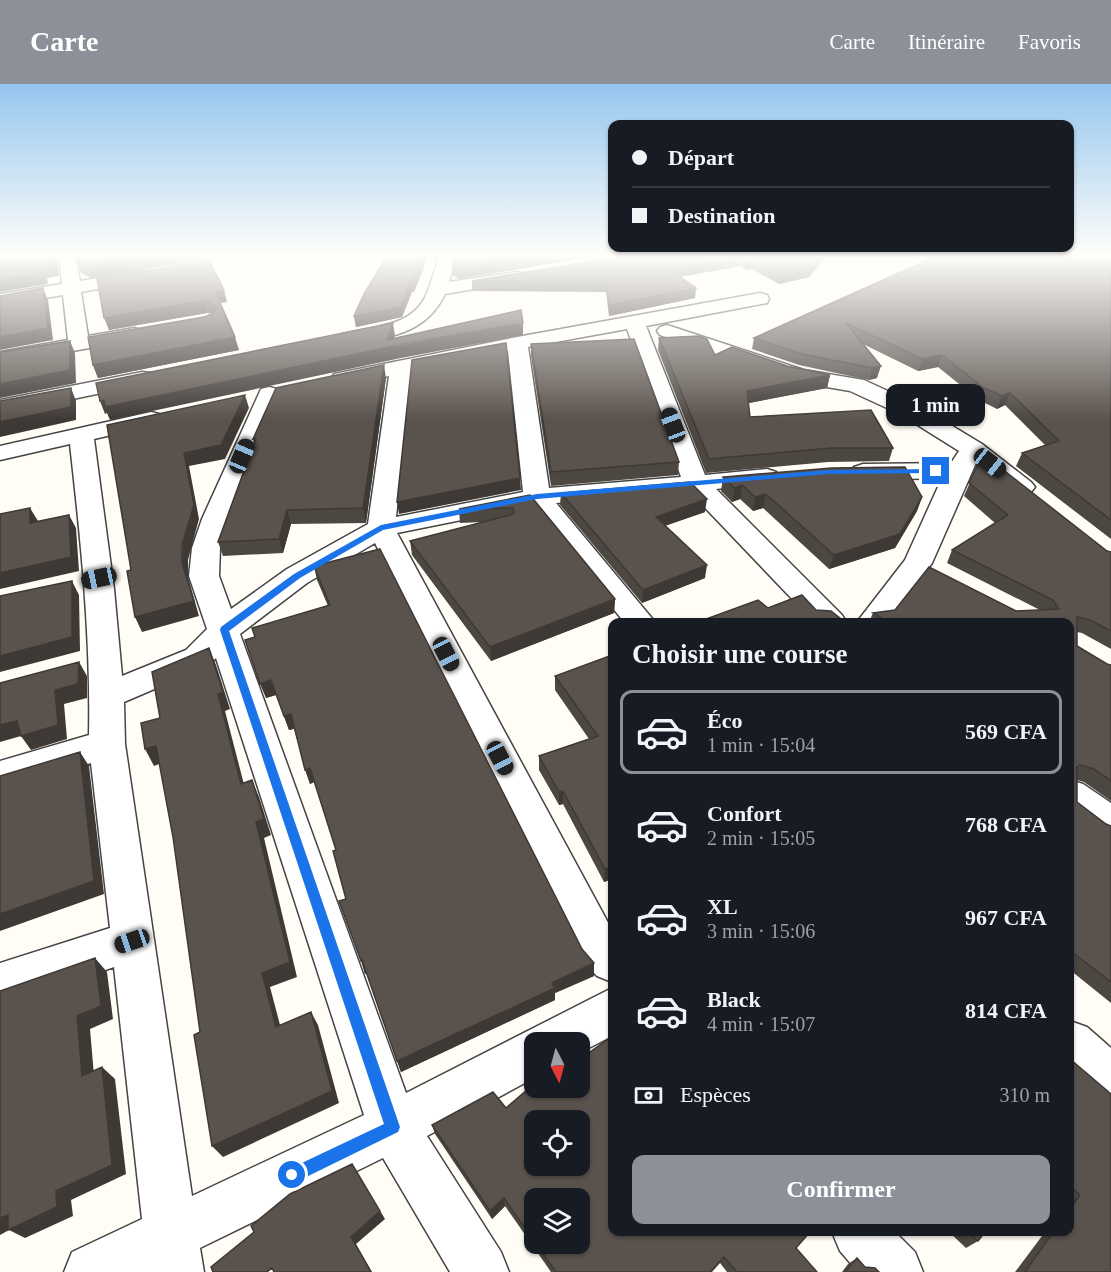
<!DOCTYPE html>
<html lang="fr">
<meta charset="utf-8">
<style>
body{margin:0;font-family:"Times New Roman",serif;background:#242831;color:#f1f3f6;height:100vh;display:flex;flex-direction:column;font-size:22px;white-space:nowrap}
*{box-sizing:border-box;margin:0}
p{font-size:20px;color:#9ea1a6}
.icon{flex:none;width:33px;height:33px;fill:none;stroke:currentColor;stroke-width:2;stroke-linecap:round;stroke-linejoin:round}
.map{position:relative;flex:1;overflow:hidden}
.details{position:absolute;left:608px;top:534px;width:466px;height:618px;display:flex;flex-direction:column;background:#171b24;border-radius:12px;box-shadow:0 2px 4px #0004}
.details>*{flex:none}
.hud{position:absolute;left:608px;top:36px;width:466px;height:132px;border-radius:12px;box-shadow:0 2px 4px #0004;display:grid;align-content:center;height:132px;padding:0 24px;background:#171b24}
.needle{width:39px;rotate:174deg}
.buttons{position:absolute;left:524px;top:948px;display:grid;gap:12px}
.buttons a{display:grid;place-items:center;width:66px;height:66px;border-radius:12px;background:#171b24;box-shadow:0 2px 4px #0004;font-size:30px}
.end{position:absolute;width:27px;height:27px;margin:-14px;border:8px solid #1a73e8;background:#fff;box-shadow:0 0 0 3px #fff}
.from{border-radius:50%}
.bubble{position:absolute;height:42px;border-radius:12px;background:#171b24;box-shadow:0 2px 4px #0004;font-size:20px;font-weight:700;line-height:42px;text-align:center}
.car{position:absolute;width:18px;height:36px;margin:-18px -9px;border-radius:8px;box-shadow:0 0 4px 2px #0007;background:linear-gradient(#222 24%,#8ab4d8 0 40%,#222 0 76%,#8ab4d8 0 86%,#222 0)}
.hud b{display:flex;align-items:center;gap:21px;height:57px;font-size:22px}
.hud b+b{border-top:2px solid #363941}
.hud i{width:15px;height:15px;background:#f1f3f6}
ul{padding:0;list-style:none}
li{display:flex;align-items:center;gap:18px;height:84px;margin:0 12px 9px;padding:0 12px;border:3px solid transparent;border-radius:12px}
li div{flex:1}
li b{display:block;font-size:22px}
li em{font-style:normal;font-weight:700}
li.active{border-color:#8c9099}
li>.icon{width:54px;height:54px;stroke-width:1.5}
h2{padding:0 24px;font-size:27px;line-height:72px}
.pay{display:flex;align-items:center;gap:15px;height:66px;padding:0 24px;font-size:22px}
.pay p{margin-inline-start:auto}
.cta{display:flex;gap:12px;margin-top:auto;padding:12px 24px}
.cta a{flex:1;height:69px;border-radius:12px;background:#8c9099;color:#fff;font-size:24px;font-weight:700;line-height:69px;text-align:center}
header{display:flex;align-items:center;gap:36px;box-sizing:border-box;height:84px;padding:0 30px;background:#8c9099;color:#fff}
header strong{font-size:28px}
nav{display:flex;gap:33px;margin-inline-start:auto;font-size:21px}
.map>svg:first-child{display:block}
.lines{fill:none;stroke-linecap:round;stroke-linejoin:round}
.minor-casing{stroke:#444;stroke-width:3}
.minor{fill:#fff;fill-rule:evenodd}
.wall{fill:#4d4742;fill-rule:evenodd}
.shaded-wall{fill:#3f3936}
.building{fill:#5a524d;stroke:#3f3936;stroke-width:1.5;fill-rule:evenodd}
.route{fill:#1a73e8}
</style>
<header>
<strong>Carte</strong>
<nav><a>Carte</a><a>Itinéraire</a><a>Favoris</a></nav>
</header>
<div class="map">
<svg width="1111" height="1188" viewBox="0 0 1111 1188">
<rect width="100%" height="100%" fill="#fffdf5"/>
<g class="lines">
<!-- minor casing -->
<g class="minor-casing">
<path id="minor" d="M59,170H75L80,197L143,187L149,188L152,192L149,196L81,208L88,252L134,244L141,246L144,250L141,254L134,256L0,280V268L68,256L63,211L0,222V210L62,200Z
M441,170H457L449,198L516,188L522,189L525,193L522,197L516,198L445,210C425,251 389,253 349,260L342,258L339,254L342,250C372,242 413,244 427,209C432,197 435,183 441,170Z
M760,209L767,211L769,215L767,219L646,242L705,391L767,385L776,388L780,393L776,398L716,405L842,531L846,538H814L689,407L556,419L655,538H624L531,422L397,449L612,846V898L597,892L583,877L375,459L307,499L240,550L406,1009L612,904V952L579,969V958H534V994L427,1052L501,1168L509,1188H450L383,1074L200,1164L204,1188H64L72,1168L142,1135L114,883L0,923V879L110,844L91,679L0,707V677L89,651C91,554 81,457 70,360L0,376V362L151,328L159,330L163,335L159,340L94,355L114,505L122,592L186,566L207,545L189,492L192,464L202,435L261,305L269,303L277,305L280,310L228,435L220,464L219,492L231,525L287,485L368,440L389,292L342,302L334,300L331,295L334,290L517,253ZM627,245L681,393L549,404L528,263ZM508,267L523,408L396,433L411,287ZM216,574L364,1031L192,1112L125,660L124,618L208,582Z
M667,241L804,286L864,296L916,320L982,360L1031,398L1035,403L1031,408C1010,414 992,392 976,379L932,479L888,538H857L905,476L942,394L863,396L854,393L850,388L854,383L863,380L951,379L959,367L900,330L850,307L792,297L660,251L657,247L660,243Z
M142,288L150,289L153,294L150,299L0,330V316Z
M1070,696L1083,700L1111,719V756L1097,751L1070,731Z
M1070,937L1087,943L1111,964V1020L1094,1013L1070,991Z
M832,1148H895L915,1168L923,1188H858L840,1167Z"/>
</g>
<!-- minor -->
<use href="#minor" class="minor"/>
</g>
<!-- wall -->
<path class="wall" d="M75,170H198L200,176L91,194L81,189L76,178Z
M388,170H429L414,208H412L402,233L356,243L354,232Z
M429,170H440L436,176Z
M455,170H608L458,195L453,191L452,181Z
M637,170H828L809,193L779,200L752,185L746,186L740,182L680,193L695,214L609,232L606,208L472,207V197Z
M1111,174V455L1016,382L1022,369L1045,361L1005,321L997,325L979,316L938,283L918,287L863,260L877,294L869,296L799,281L752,265L754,254Z
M97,195L227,218L220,219L239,266L98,294L93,281L212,230L207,229L109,246Z
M659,254L715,271L787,282L830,291L827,304L748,319L750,333L893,364L889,377L828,378L706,389L658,266Z
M531,260L679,378L678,391L551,402L531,272Z
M386,294L366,439L291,440L283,469L223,472L218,458L254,359L253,355Z
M977,382L1107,467L1111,468V565L1082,549L1077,548V562L1107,580L1111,581V717L1084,698L1077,696V718L1106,740L1111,742V919L1070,886V538H869L873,529L1040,526L947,479L952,466L995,439L964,412Z
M723,393L922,413L917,427L895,464L829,485L763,424L753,427L740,415L732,418L721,407Z
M561,409L705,428L665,442L705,494L642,519L560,421Z
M530,411L615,515L614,529L491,577L412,471L410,457L483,438L460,439L459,425Z
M314,482L594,892L555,909V916L401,988L367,889L365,890L346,815L336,766L314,698L310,700L294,645L289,646L276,611L266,614L328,522L317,496Z
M612,571V795L604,798L563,720L559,721L539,686V672L589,655L555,606V592Z
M1070,975L1111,1188H1015L1045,1148H1070Z
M506,1024L612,1148L796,1164L817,1188H727L720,1179L712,1188H551L505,1122L492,1135L435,1050L432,1041ZM534,1114L579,1160H534Z
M949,1148H985L978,1157L966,1164Z
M857,1174L865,1183L879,1188H842L848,1180Z"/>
<!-- shaded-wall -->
<path class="shaded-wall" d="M53,170H57L59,192L47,194L48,200L0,208V196L43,183Z
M169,170H198L200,176L91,194L87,183Z
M424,170H429L414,208L413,197Z
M435,170H440L436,176Z
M549,170H608L458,195L457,185Z
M822,170H828L809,193L779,200L781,190Z
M742,172L740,182L668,195L669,185Z
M753,175L752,185L746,186L747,176Z
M410,197L412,208L402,233L356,243L354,232Z
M43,204L48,216L53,256L0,266V253Z
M696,204L695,214L609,232V221Z
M224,206L227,218L218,219L215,207Z
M203,217L207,229L109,246L104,234Z
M393,239L395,252L391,263L523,239V251L401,274L110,336L107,329L105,330L100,317L387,256Z
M235,253L239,266L98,294L93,281Z
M70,257L75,269L76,299L0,314V300Z
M942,271L938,283L918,287L922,275Z
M384,281L386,294L366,439L363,424Z
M881,282L877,294L869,296L872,284Z
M830,291L827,304L744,320L747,307Z
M71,304L76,317V336L0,353V338Z
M1010,309L1005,321L997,325L1002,312Z
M245,311L249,324L225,375L189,382L199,435L188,476V493L199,532L142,548L135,533L182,479L184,369Z
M520,394L521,406L399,430L397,418Z
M742,401L740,415L732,418L735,404Z
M766,410L763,424L753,427L755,413Z
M922,413L917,427L895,464L829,485L834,471Z
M707,415L705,428L655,445L656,433Z
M30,424L38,437L30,439Z
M287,426L291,440L283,469L279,455Z
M69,431L76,444L79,487L0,505V489Z
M707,481L705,494L642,519L643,506Z
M72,497L79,511L80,567L0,588V572Z
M615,515L614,529L491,577L490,563Z
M209,564L216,581L230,625L225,627L248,716L241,700L218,610Z
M79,578L87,592V614L64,620L67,655L31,666L21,652L0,658V641L17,637L55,606Z
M271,596L276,611L266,614L260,600Z
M291,630L296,644L289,646L284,632Z
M156,662L164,678L154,682L145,665Z
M80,668L89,682L104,810L0,847V830Z
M310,684L314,698L310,700L305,686Z
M252,696L259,713L271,751L264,754L297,893L270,903L284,956L276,943L262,889L256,738Z
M563,707V720L559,721V708Z
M612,783V795L604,798L605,785Z
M95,874L107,888L113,935L90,945L95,1003L82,992L77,932Z
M362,876L367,889L365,890L361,877Z
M594,879V892L555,909V916L401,988L397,977L552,899Z
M311,928L318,941L339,1019L223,1073L212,1062Z
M102,983L115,995L126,1090L71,1116L73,1132L25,1154L9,1146L0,1151V1134L56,1107Z
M352,1080L385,1135L356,1160L372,1188H371L351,1153Z
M504,1114L505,1122L492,1135L490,1127Z"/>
<!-- building -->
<path class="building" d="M0,170H53L54,181L43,183V189L0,196Z
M75,170H169L87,183L76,178Z
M388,170H424L413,197H410L401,223L354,232L364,210Z
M455,170H549L457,185L452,181Z
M637,170H822L811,183L781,190L753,175L747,176L742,172L669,185L696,204L609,221L606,198L472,197Z
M941,170H1101L1111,174V436L1022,369L1059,357L1010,309L1002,312L984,304L942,271L922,275L846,239L881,282L872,284L801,270L754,254Z
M209,176L224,206L215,207L235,253L93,281L88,253L204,233L212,230L216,225L211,219L203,217L104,234L97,195Z
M43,204L48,244L0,253V212Z
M521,226L523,239L399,261L105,323L104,316L100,317L96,299L393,239L387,256Z
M699,252L707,255L715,271L732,263L787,282L830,291L747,307L750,333L871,326L893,364H832L709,375L659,254Z
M634,255L679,378L551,388L531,260Z
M70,257V286L0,300V268Z
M506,259L520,394L397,418L412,276Z
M384,281L363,424L287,426L279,455L218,458L256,354L253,355L276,304Z
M71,304V323L0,338V317Z
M245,311L221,361L184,369L194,421L182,461V479L194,517L135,533L127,487L131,486L107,341Z
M988,374L1107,467L1111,468V547L1090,536L1077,533V562L1107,580L1111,581V697L1094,685L1080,681L1077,683V718L1106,740L1111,742V898L1073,869L1070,873V538H889L873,529L895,526L929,483L1016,527L1059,525L1053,516L952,466L1008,431L969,399L977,382Z
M905,383L922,413L900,450L834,471L766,410L755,413L742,401L735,404L723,393L832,384Z
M690,398L707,415L656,433L707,481L643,506L561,409Z
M530,411L615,515L490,563L410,457L514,430L513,424L459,425Z
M30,424V439L69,431L71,473L0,489V430Z
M380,465L582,865L594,879L552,899L555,904L397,977L362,876L361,877L339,817L346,815L333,767L336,766L310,684L305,686L291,630L284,632L271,596L260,600L245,556L255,553L252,544L330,521L314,482Z
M72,497V553L0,572V512Z
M802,511L816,526L831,527L841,535L839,538H698L758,516L768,524Z
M209,564L223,608L218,610L241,700L252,696L264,735L256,738L290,878L262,889L276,943L311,928L332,1007L212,1062L194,951L200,948L173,753L156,662L145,665L141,639L160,634L152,588Z
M612,571V783L605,785L563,707L559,708L539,672L598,652L555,592Z
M79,578L78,600L55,606L58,641L21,652L17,637L0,641V599Z
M80,668L94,797L0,830V692Z
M95,874L101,922L77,932L82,992L102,983L112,1081L56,1107L57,1123L8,1146V1131L0,1134V907Z
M611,953L612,1148H810L796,1164L817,1188H737L724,1173L710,1188H556L536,1160H579V1114H534V1157L504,1114L490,1127L432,1041L493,1008L506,1024L534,1000V1004H579V976ZM534,1036H579V1082H534Z
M1070,975L1111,1010V1188H1025L1053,1148H1070V1125L1080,1111L1070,1102Z
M352,1080L380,1127L351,1153L371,1188H274L272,1184L267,1188H213L211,1183L254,1148L251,1142L290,1110Z
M968,1148H985L978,1157Z
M857,1174L865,1183L875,1184L879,1188H845Z"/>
<!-- sky -->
<linearGradient id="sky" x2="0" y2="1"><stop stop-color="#95c6ee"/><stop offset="0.51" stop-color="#fffefa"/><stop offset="1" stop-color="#fffefa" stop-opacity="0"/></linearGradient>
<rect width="1111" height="336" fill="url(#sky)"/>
<!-- route -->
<path class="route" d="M936,385L939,389L828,390L537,415L383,446L300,494L229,547L400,1043L398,1048L298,1097L292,1099L287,1097L285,1091L287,1086L384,1040L220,546L221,543L294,490L381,441L537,410L828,386Z"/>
</svg>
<div class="buttons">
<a><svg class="needle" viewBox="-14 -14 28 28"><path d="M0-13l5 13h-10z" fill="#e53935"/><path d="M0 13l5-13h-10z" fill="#9ea1a6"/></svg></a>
<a><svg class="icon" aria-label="locate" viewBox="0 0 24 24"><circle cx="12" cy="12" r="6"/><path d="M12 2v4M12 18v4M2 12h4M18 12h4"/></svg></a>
<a><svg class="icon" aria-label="layers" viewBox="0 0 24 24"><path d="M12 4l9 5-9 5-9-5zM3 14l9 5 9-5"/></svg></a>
</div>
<i class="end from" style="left:292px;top:1091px"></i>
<i class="end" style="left:936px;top:387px"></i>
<div class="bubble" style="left:886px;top:300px;width:99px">1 min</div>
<i class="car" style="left:673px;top:341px;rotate:339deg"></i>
<i class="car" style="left:242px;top:372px;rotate:23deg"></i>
<i class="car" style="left:990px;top:379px;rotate:128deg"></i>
<i class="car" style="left:99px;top:494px;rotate:258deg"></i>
<i class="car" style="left:446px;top:570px;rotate:153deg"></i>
<i class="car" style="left:500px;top:674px;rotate:152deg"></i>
<i class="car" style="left:132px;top:857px;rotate:251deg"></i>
<div class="hud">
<b><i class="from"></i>Départ</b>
<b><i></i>Destination</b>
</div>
<section class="details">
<h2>Choisir une course</h2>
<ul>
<li class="active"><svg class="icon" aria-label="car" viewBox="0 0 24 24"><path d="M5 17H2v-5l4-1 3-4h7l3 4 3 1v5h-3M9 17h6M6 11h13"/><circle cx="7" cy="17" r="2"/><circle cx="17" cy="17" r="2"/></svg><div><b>Éco</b><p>1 min · 15:04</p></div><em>569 CFA</em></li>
<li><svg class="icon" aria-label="car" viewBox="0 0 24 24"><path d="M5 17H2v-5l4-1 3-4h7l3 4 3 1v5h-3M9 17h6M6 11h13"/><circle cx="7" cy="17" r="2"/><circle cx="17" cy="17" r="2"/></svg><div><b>Confort</b><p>2 min · 15:05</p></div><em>768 CFA</em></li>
<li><svg class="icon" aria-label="car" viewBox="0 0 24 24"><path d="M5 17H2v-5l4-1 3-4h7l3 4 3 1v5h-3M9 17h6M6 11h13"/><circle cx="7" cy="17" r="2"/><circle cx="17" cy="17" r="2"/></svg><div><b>XL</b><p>3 min · 15:06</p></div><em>967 CFA</em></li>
<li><svg class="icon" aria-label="car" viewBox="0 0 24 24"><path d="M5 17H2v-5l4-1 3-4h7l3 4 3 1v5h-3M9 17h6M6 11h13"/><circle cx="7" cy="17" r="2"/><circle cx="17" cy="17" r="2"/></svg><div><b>Black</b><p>4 min · 15:07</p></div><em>814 CFA</em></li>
</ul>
<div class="pay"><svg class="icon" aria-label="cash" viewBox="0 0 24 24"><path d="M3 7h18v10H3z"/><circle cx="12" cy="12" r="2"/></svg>Espèces<p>310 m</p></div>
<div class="cta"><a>Confirmer</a></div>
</section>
</div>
